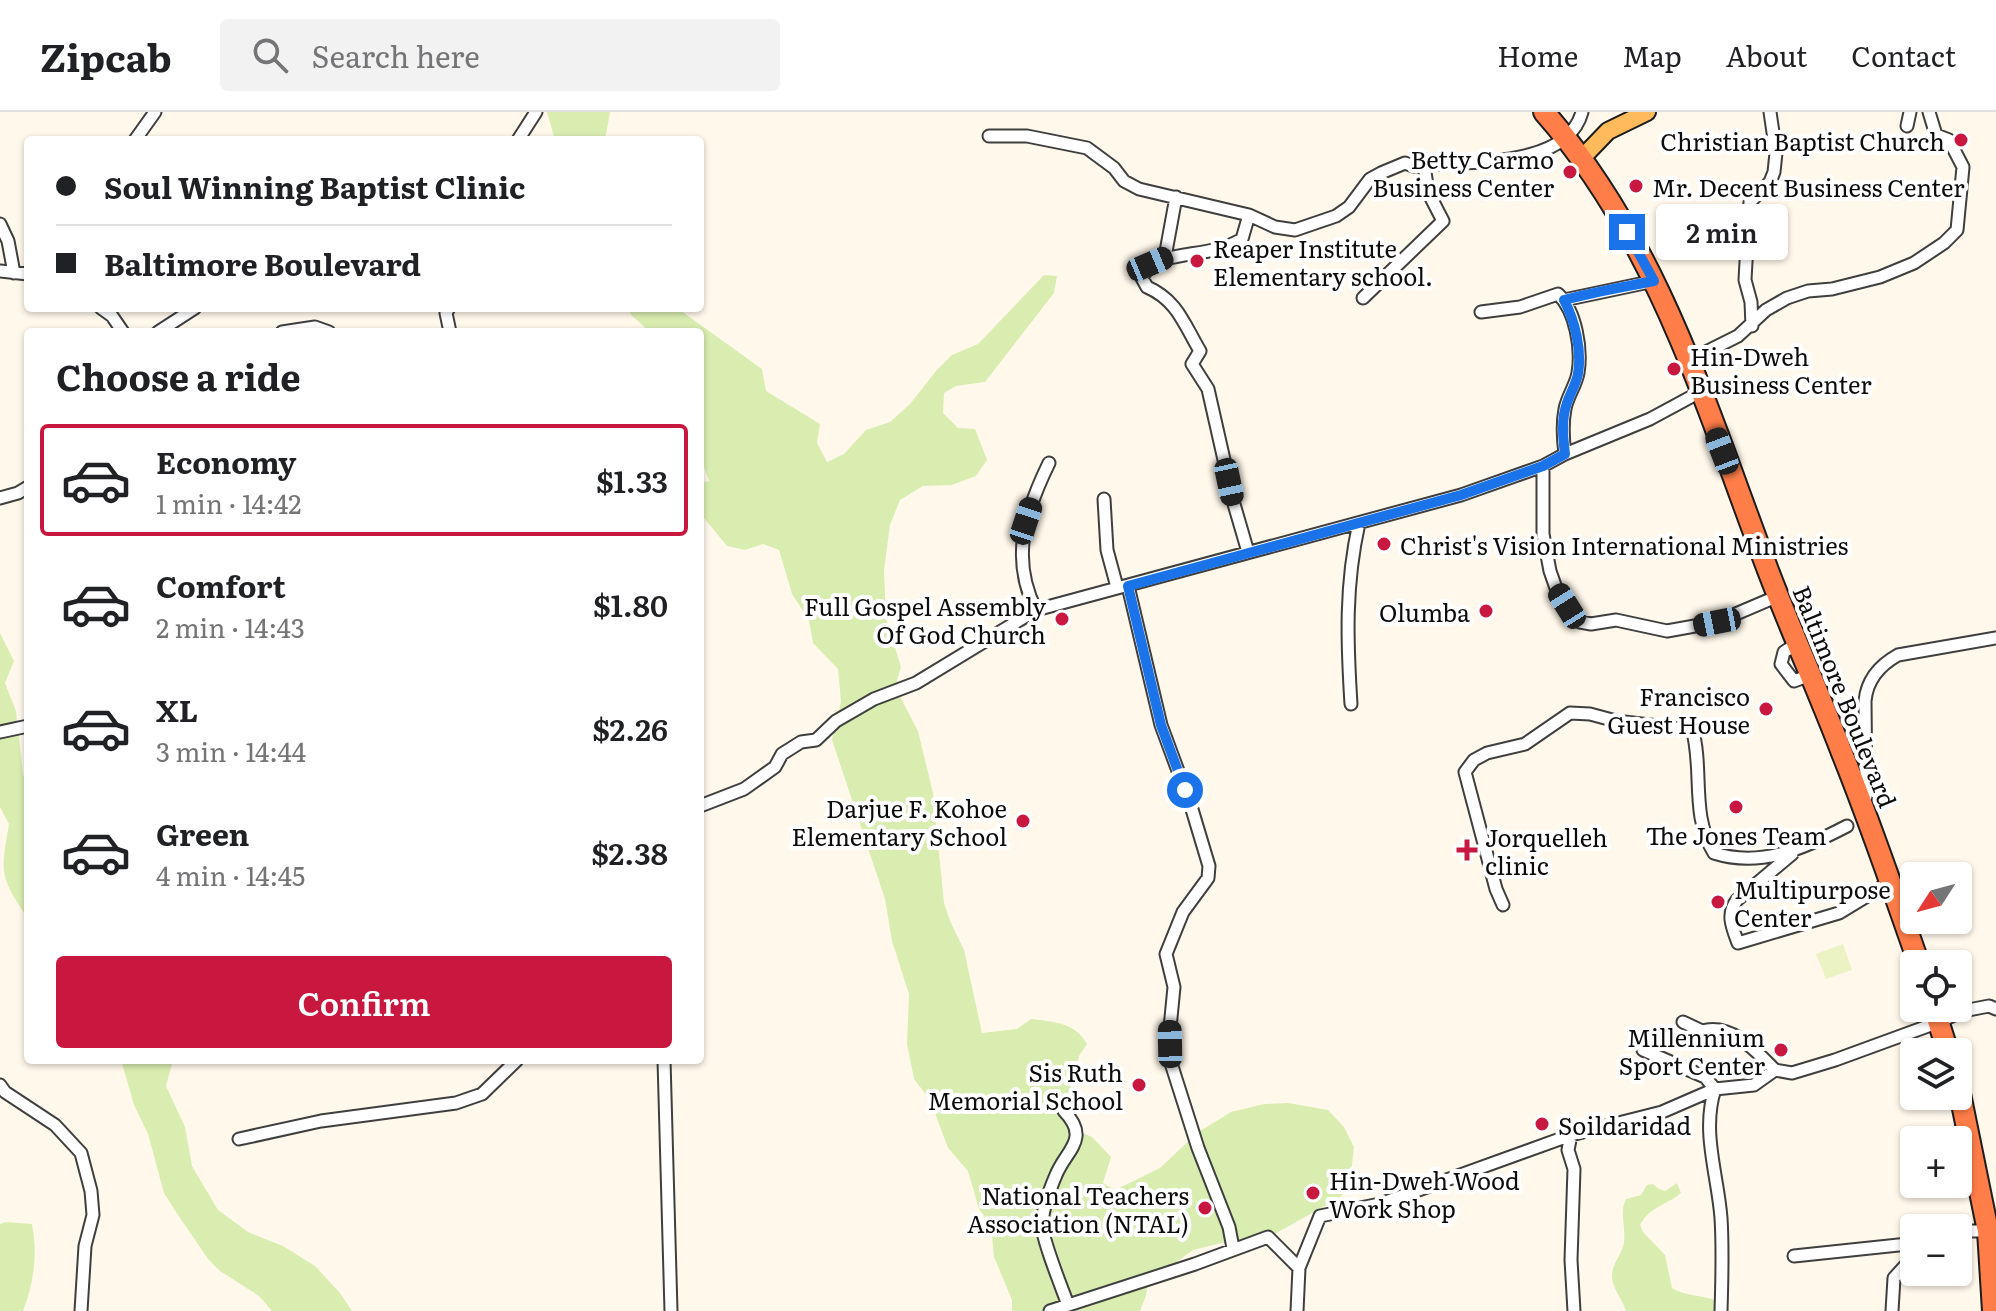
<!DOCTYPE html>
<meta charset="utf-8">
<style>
body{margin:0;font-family:Literata,serif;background:#f2f2f2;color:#202124;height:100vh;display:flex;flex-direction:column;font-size:30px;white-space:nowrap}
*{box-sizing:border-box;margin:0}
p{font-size:26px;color:#757577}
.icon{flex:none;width:44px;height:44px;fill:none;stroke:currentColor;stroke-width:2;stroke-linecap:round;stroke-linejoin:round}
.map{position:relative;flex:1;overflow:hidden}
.side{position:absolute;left:24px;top:216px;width:680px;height:736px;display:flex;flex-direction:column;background:#fff;border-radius:8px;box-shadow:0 2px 6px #0004}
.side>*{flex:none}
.guide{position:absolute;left:24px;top:24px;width:680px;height:176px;border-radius:8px;box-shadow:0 2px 6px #0004;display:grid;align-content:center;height:176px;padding:0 32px;background:#fff}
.needle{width:52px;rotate:234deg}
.tools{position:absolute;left:1900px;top:750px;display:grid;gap:16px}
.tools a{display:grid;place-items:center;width:72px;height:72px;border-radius:8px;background:#fff;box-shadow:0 2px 6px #0004;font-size:40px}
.end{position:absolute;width:36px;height:36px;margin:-18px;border:10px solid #1a73e8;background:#fff;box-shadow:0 0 0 4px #fff}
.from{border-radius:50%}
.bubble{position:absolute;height:56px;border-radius:8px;background:#fff;box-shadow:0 2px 6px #0004;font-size:26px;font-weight:600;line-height:56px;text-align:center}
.car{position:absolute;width:24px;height:48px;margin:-24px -12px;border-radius:10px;box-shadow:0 0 6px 2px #0007;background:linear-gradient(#222 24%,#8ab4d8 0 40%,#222 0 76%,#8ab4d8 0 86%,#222 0)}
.guide b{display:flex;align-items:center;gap:28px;height:76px;font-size:30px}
.guide b+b{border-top:2px solid #e0e0e0}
.guide i{width:20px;height:20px;background:#202124}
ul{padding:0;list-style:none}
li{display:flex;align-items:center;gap:24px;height:112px;margin:0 16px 12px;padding:0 16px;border:4px solid transparent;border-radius:8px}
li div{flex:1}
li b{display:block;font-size:30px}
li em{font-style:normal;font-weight:600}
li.current{border-color:#c8183f}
li>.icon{width:72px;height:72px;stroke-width:1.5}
h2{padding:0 32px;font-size:36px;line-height:96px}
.button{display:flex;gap:16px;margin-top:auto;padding:16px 32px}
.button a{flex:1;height:92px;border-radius:8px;background:#c8183f;color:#fff;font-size:32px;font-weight:600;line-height:92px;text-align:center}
header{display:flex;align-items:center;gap:48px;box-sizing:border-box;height:112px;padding:0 40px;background:#fff;border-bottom:2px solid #e0e0e0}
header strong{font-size:38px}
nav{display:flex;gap:44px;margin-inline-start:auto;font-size:28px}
.search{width:560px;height:72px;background:#f2f2f2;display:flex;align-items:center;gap:20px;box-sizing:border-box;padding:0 28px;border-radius:8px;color:#757577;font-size:30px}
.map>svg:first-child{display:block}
.green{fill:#daedb1}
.pitch{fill:#ebf3c4}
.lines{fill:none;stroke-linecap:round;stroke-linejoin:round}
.street-casing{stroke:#3f3f3f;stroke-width:15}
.primary-casing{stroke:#1d1d1d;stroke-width:20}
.highway-casing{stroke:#1d1d1d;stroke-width:24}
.street{stroke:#fff;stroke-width:11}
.primary{stroke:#ffbb5b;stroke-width:16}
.highway{stroke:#ff7d49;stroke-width:20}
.route{stroke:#1a73e8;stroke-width:10}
.poi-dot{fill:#c8183f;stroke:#fff;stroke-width:3}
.labels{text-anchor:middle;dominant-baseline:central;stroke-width:8;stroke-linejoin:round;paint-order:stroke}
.poi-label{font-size:24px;fill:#0c0c0c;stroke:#fff;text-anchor:end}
.street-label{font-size:24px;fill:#0c0c0c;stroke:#fff}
</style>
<header>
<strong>Zipcab</strong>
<div class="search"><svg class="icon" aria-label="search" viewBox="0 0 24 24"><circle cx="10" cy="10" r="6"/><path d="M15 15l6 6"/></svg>Search here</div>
<nav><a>Home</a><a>Map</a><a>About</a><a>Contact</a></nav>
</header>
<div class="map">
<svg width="1996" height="1199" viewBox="0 0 1996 1199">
<rect width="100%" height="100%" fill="#fff8eb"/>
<!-- green -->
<path class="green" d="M547,0H610L605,28H555Z
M1044,163L1057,164L1054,181L985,270L956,274L944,281L943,301L958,316L975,317L987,348L976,364L952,373L923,374L900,388L890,413L884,458L886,506L901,555L895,575L918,619L933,681L944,791L950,809L964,838L982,921L1017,917L1031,907C1054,910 1075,910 1087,932L1079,944L1068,987L1076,1003L1080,1020L1092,1025L1111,1045L1103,1071L1115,1078L1160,1056L1197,1021L1231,1000L1264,992L1288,991L1328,998L1344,1015L1354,1035L1351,1061L1341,1085L1271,1124L1251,1129L1233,1128L1193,1138L1148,1171L1146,1184L1140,1199H1012V1188L994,1145L991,1113L979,1097L968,1059L948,1036L930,988L914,967L907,932L909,882L892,829L885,787L832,628L841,590L838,557L813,531L809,508L792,482L779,438L763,432L745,438L727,434L700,401V371L709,369L700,343V220H650L631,203L629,196H677L762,257L766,279L820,312L817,331L827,350L844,342L866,318L890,310L910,292L936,259L952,243L978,232Z
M0,521L14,549L5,571L16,599L23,663L28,672V807C0,764 0,764 9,712L0,695Z
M121,948H173L166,974L185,1015L192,1054L218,1098L248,1120L283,1134L315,1154L340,1181L352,1199H272L259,1184L220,1159L208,1147L176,1100L164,1081L148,1022L134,993Z
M1677,1071L1681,1081C1665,1094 1651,1094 1640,1113L1643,1120L1665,1143L1672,1176C1683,1184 1703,1183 1717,1189L1720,1199H1626C1623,1189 1615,1179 1613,1171C1608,1154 1622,1145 1624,1130C1626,1115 1619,1101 1626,1087L1641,1083L1647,1073L1653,1072L1659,1077L1665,1079Z
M6,1110L32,1112C38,1143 34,1170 23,1199H0V1112Z"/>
<!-- pitch -->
<path class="pitch" d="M1843,832L1852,858L1826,867L1816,842Z"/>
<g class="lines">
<!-- street casing -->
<g class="street-casing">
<path id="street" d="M1907,14L1910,0
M989,24H1027L1087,36L1114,56L1124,69L1139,77L1249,103L1275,115L1295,118L1336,104L1349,95L1370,67L1381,61L1405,51L1413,54L1424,53
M135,28L155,0
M518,28L536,0
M0,112L8,129L14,161
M1165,145L1176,85
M0,159L28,162
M1363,186L1443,109L1428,80L1424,53C1470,49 1567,56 1582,0
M1564,188L1654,169
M101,196L112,204L123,220
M449,196L446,201L450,220
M1481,200L1520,195L1558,182C1576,199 1582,237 1578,261C1576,273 1567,285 1565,297C1562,312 1563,327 1565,342
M1752,214L1751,190L1745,168L1748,114L1750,90L1770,70L1774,60L1776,41L1770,0
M158,220L195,196
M282,220L315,215L329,220
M1690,248L1738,224L1766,198L1787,186L1808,179L1832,177L1880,165L1914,151L1944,131L1957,118L1963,55L1949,28L1936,23L1929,0
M1543,354V422L1550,459L1557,479L1580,510L1591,512L1616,508L1667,519L1717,510L1778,484
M0,386L18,381L28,375
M1104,387L1107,438L1117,475
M1248,440L1234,392L1208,277L1192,252L1200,239C1184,212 1177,188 1147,175L1142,166L1150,152C1180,139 1215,144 1242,127L1249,103
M1128,474L1161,613L1191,694L1209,754L1208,766L1183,800L1166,842L1174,875L1170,916V948L1198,1036L1229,1115L1233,1136
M1036,498C1010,447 1025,400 1049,351
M1798,531L1784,540L1781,552L1794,569L1810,563
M1351,592C1347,529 1345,473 1359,411
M0,620L28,614
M1866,685L1865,589C1867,567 1880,553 1898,543L1996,526
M700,694L744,677L775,655L782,642L801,630L816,628L836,609L874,587L916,571L1036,498L1461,383L1543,354L1565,342L1650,307L1700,280
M1792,742L1737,788C1726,802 1732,815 1738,831L1839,801L1890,770
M1503,793L1496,777L1465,660L1474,648L1487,641L1525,632L1570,601L1590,602L1616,609L1675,616H1692C1704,658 1690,703 1714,741C1761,756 1805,736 1847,714
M1683,910L1702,919C1732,911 1756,939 1775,958
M1643,938L1705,965L1715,977C1701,1019 1718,1064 1721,1106C1723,1137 1722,1168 1721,1199
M664,948L671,1199
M0,973L5,980L55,1013L81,1041L91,1079L93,1103L85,1134L81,1199
M1064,999C1091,1027 1066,1038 1056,1063C1050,1077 1043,1097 1042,1111C1041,1125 1062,1176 1068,1193
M1571,1023L1568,1038L1574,1057L1571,1148L1574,1199
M239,1027L321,1009L456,991L482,982L517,948
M1958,1119H1988
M1794,1144L1908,1132L1914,1136
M1050,1199L1195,1152L1268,1125L1299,1156L1320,1104L1380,1092L1571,1023L1662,1000L1715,977L1754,973L1775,958L1792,961L1835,948L1939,910L1963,899L1989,894L1996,897
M1297,1199L1299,1156
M1892,1199L1894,1166L1914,1144"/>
</g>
<!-- primary casing -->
<g class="primary-casing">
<path id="primary" d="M1582,46L1608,19L1647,0"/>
</g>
<!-- highway casing -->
<g class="highway-casing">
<path id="highway" d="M1544,0C1659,130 1708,301 1769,461C1792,521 1819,581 1842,641C1870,710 1894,781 1919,852
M1934,896L1948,940
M1958,972L1988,1119L1993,1199"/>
</g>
<!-- street -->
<use href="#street" class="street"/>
<!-- primary -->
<use href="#primary" class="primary"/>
<!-- highway -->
<use href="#highway" class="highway"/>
</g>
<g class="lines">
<!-- route -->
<path class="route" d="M1185,678L1161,613L1128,474L1461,383L1543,354L1565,342C1563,326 1561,307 1567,291C1570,282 1576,272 1578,262C1582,238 1575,209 1564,188C1594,180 1624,175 1654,169L1627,120"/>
</g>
<!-- markers -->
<g class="poi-dot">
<circle cx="1961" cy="28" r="8"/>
<circle cx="1570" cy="60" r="8"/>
<circle cx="1636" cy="74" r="8"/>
<circle cx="1197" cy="149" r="8"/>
<circle cx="1674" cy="257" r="8"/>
<circle cx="1384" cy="432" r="8"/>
<circle cx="1486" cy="499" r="8"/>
<circle cx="1062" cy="507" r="8"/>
<circle cx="1766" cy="597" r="8"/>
<circle cx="1736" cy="695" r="8"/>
<circle cx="1023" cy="709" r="8"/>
<path d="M1463 726h8v8h8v8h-8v8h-8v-8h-8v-8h8z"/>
<circle cx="1718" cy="790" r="8"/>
<circle cx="1781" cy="938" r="8"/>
<circle cx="1139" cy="973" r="8"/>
<circle cx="1542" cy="1012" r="8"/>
<circle cx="1313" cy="1081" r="8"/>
<circle cx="1205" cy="1096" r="8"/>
</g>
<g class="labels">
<!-- poi labels -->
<g class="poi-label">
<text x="1945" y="28">Christian Baptist Church</text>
<text x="1554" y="46">Betty Carmo<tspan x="1554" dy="28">Business Center</tspan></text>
<text x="1652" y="74" text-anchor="start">Mr. Decent Business Center</text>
<text x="1213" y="135" text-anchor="start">Reaper Institute<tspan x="1213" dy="28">Elementary school.</tspan></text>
<text x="1690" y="243" text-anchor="start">Hin-Dweh<tspan x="1690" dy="28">Business Center</tspan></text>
<text x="1400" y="432" text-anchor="start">Christ's Vision International Ministries</text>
<text x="1046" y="493">Full Gospel Assembly<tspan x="1046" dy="28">Of God Church</tspan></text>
<text x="1470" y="499">Olumba</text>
<text x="1750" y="583">Francisco<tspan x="1750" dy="28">Guest House</tspan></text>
<text x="1007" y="695">Darjue F. Kohoe<tspan x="1007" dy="28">Elementary School</tspan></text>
<text x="1736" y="722" text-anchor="middle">The Jones Team</text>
<text x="1485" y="724" text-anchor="start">Jorquelleh<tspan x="1485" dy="28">clinic</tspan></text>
<text x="1734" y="776" text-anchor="start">Multipurpose<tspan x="1734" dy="28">Center</tspan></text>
<text x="1765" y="924">Millennium<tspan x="1765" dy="28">Sport Center</tspan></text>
<text x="1123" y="959">Sis Ruth<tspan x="1123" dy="28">Memorial School</tspan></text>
<text x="1558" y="1012" text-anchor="start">Soildaridad</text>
<text x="1329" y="1067" text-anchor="start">Hin-Dweh Wood<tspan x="1329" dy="28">Work Shop</tspan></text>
<text x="1189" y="1082">National Teachers<tspan x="1189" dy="28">Association (NTAL)</tspan></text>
</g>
<!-- street labels -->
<g class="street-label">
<text transform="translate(1846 584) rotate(68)">Baltimore Boulevard</text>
</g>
</g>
</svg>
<div class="tools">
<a><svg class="needle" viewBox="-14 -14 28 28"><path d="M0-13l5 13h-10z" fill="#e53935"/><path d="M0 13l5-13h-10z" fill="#757577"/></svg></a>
<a><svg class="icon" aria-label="locate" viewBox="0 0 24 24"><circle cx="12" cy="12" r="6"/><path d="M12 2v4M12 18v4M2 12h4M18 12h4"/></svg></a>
<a><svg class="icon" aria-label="layers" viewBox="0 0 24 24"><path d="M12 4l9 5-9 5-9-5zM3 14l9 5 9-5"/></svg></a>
<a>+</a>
<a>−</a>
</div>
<i class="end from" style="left:1185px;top:678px"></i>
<i class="end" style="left:1627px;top:120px"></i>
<div class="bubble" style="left:1656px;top:92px;width:132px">2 min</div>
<i class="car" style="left:1150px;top:152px;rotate:67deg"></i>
<i class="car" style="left:1722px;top:339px;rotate:339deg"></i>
<i class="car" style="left:1229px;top:370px;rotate:168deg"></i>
<i class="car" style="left:1026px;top:409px;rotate:18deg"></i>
<i class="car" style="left:1567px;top:494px;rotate:328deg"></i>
<i class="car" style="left:1717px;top:510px;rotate:259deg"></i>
<i class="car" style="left:1170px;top:932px;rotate:359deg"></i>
<div class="guide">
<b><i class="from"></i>Soul Winning Baptist Clinic</b>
<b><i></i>Baltimore Boulevard</b>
</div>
<section class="side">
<h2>Choose a ride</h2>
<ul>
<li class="current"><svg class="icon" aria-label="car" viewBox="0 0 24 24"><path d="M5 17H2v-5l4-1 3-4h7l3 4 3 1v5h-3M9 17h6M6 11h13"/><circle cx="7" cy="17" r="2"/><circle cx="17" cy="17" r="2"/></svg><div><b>Economy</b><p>1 min · 14:42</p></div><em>$1.33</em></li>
<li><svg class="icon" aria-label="car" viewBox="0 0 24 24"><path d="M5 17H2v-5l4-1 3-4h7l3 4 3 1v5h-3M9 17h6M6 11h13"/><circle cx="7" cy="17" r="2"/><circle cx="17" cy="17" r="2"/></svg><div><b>Comfort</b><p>2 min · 14:43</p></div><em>$1.80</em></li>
<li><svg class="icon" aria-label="car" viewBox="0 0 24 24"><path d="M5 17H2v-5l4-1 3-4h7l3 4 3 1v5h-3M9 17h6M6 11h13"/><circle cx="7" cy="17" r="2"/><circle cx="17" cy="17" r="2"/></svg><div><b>XL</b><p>3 min · 14:44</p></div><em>$2.26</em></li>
<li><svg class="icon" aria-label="car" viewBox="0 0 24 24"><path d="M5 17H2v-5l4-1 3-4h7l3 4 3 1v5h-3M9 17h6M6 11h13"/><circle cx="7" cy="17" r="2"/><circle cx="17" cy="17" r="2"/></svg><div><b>Green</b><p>4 min · 14:45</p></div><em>$2.38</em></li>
</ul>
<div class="button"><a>Confirm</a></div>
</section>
</div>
